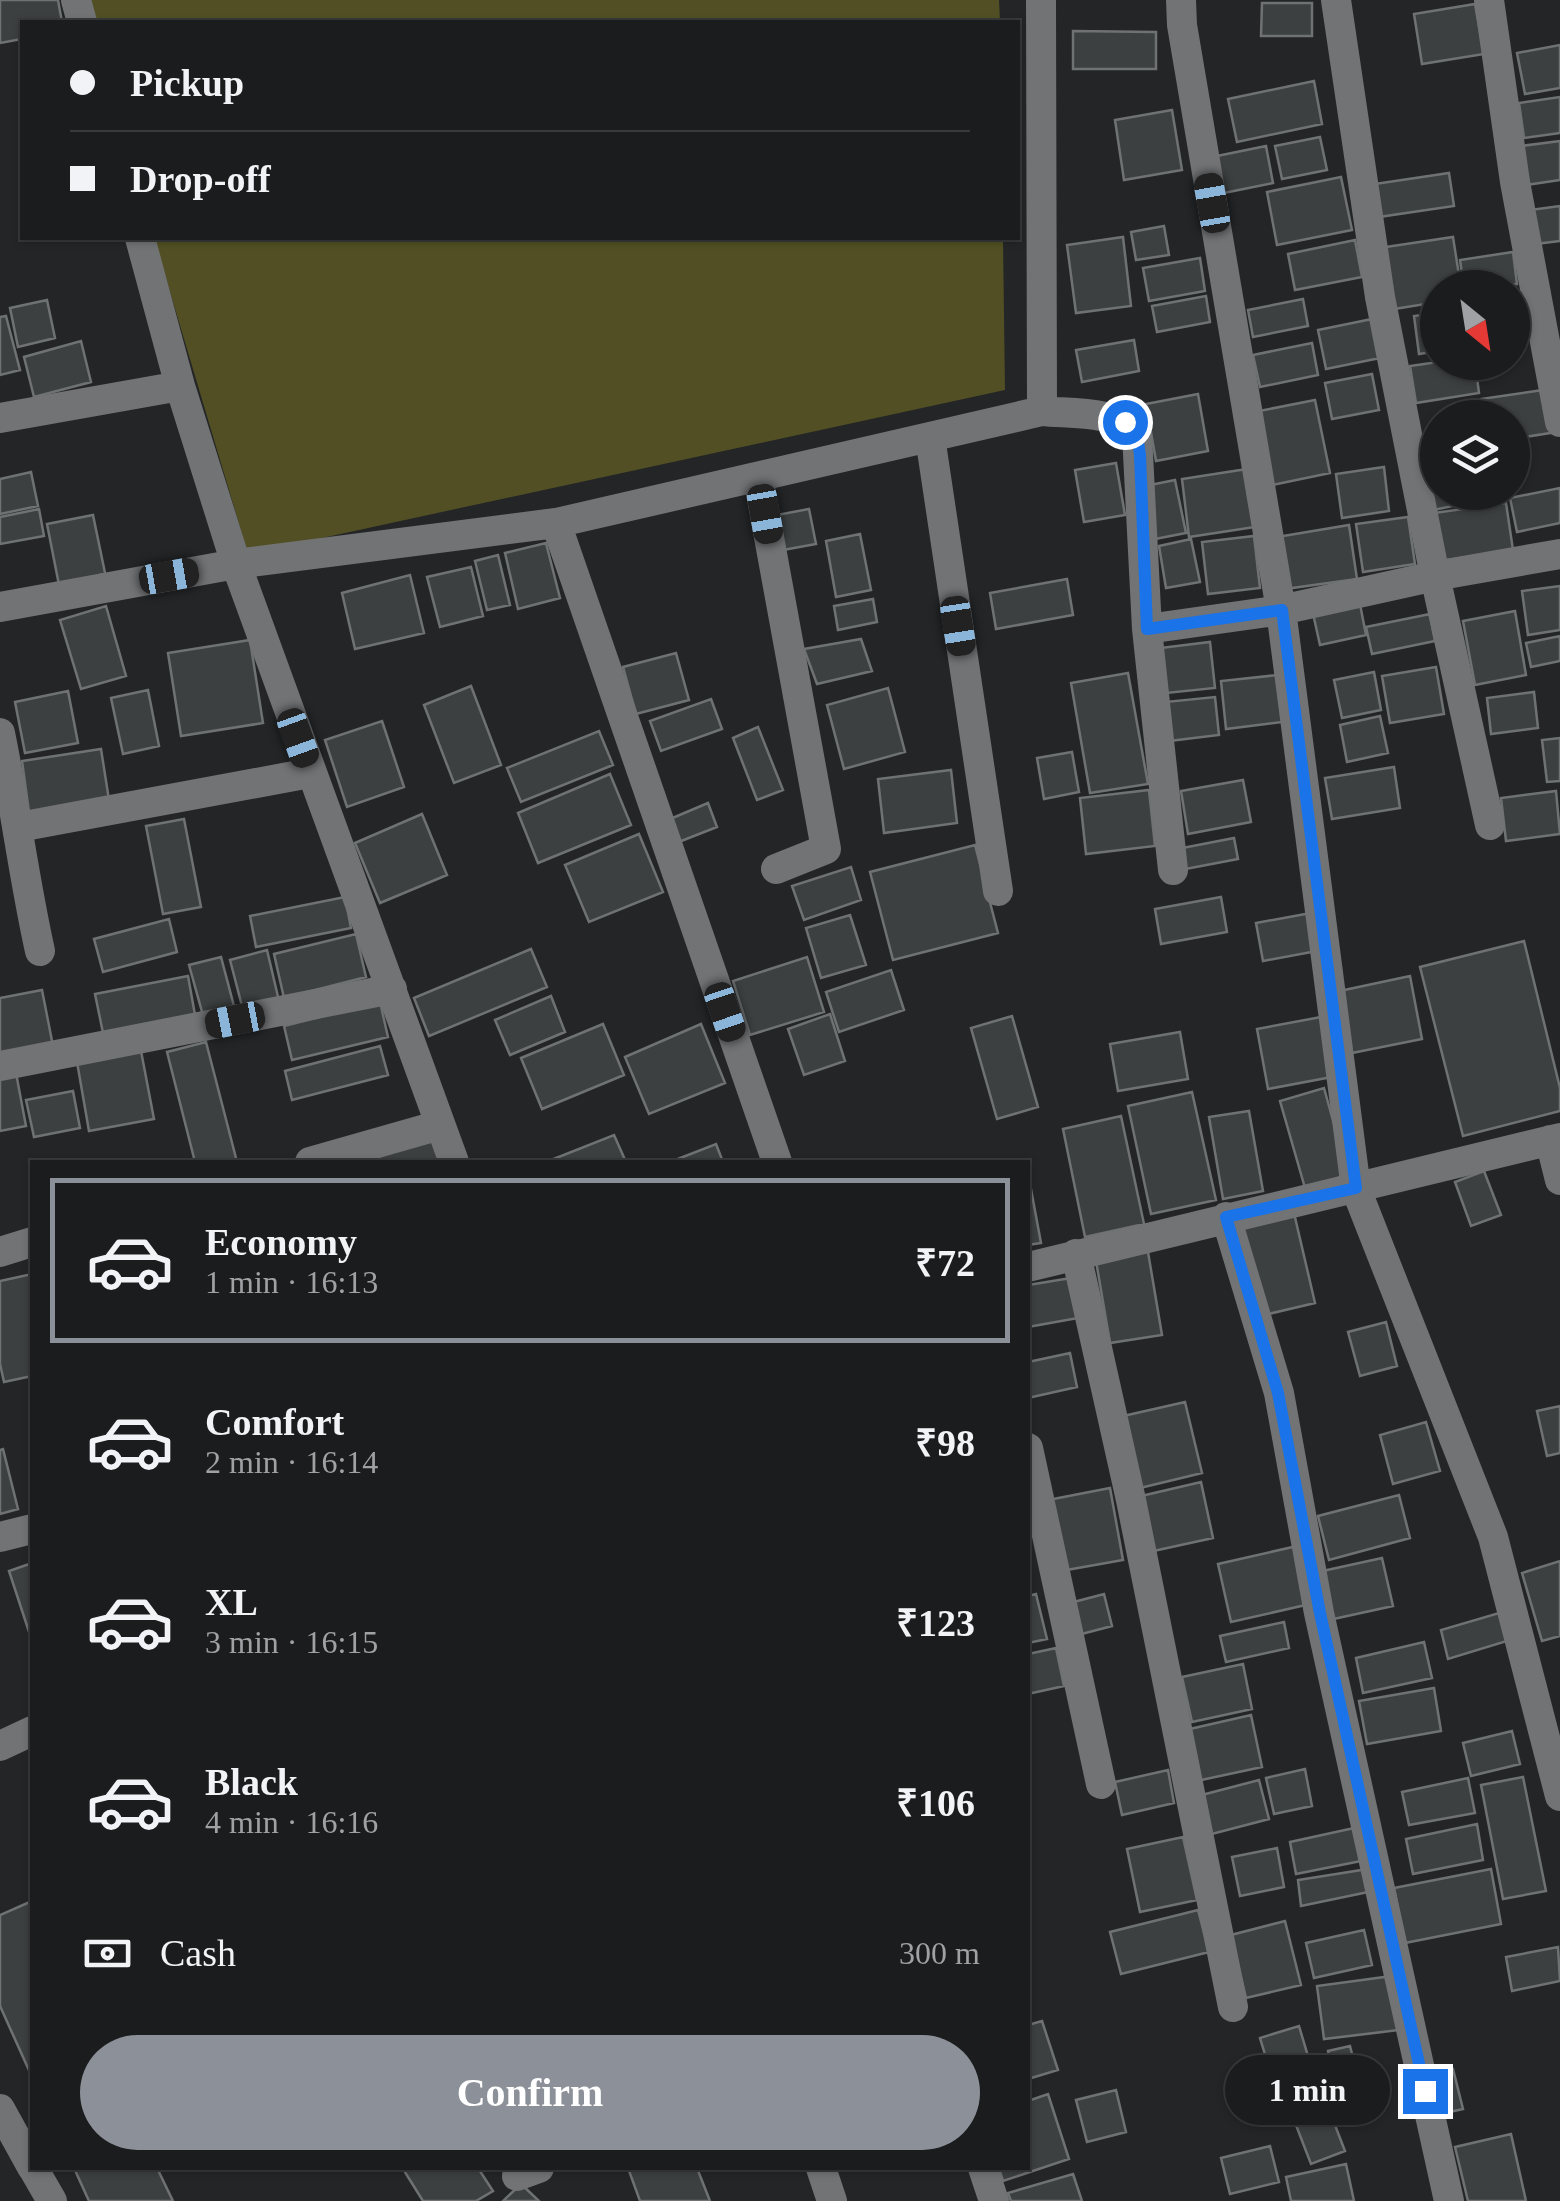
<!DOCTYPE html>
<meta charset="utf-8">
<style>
body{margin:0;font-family:"Times New Roman",serif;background:#232526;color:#f1f3f6;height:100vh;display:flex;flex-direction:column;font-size:38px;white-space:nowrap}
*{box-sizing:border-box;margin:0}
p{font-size:32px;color:#9fa1a4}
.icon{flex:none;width:55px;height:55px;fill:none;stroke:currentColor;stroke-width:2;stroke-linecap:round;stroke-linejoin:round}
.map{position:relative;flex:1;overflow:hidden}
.panel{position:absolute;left:30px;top:1160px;width:1000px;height:1010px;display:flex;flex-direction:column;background:#1a1c1d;border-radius:0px;box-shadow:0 2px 8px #0004,0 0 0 2px #383a3b}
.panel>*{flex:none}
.guide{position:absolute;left:20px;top:20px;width:1000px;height:220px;border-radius:0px;box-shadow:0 2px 8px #0004,0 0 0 2px #383a3b;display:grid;align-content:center;height:220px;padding:0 50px;background:#1a1c1d}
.needle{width:65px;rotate:150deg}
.controls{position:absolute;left:1420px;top:270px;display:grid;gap:20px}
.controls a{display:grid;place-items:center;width:110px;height:110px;border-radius:50%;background:#1a1c1d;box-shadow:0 2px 8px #0004,0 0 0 2px #383a3b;font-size:50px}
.end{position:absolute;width:45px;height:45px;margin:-22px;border:12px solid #1a73e8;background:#fff;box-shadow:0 0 0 5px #fff}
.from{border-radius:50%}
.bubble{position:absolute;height:70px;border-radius:35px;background:#1a1c1d;box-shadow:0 2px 8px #0004,0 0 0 2px #383a3b;font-size:32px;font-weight:600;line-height:70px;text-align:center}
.car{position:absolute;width:30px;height:60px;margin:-30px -15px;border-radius:12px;box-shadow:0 0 8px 2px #0007;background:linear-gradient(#222 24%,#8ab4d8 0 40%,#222 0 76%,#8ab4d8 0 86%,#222 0)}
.guide b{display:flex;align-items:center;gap:35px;height:95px;font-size:38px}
.guide b+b{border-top:2px solid #383a3b}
.guide i{width:25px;height:25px;background:#f1f3f6}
ul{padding:18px 0 0;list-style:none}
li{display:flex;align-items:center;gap:30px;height:165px;margin:0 20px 15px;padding:0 30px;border:5px solid transparent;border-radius:0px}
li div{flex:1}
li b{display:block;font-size:38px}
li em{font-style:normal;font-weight:600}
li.active{border-color:#8c9099}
li>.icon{width:90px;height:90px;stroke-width:1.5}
.pay{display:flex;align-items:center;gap:25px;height:110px;padding:0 50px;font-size:38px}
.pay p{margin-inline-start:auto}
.primary-button{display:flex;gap:20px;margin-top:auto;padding:20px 50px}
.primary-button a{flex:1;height:115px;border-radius:60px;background:#8c9099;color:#fff;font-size:40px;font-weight:600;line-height:115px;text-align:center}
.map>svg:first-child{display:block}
.green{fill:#514f23}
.building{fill:#3d4041;stroke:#6f7273;stroke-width:2.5}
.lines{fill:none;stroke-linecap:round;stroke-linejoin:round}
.minor{stroke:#717375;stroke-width:30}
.route{stroke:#1a73e8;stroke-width:12}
</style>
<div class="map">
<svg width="1560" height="2201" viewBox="0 0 1560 2201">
<rect width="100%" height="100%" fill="#232527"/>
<!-- green -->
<path class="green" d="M91,0H999L1000,22H95Z
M154,238H1003L1005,390L248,554Z"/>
<!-- building -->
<path class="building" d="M0,0H58L62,22H22V39L0,43Z
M1262,3H1312V36H1261Z
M1475,4L1484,54L1422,64L1414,14Z
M1073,31L1156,32V69H1073Z
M1560,45V88L1525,94L1517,53Z
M1314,81L1322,124L1237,142L1228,99Z
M1560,97V133L1524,138L1519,103Z
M1172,110L1182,170L1124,180L1115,120Z
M1320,137L1327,170L1282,179L1275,146Z
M1560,141V180L1526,185L1521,146Z
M1266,146L1273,183L1219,194L1212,157Z
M1449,173L1454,206L1372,218L1368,185Z
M1341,177L1352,230L1277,245L1267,192Z
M1560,206V241L1535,244L1530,210Z
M1164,226L1169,255L1136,260L1131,232Z
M1123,237L1131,306L1076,313L1067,245Z
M1453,237L1461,288H1438V302L1388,310L1379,248Z
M1355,240L1362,277L1295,290L1288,254Z
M1513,252L1517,284L1464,288L1460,260Z
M1200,258L1205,291L1149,301L1143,268Z
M1206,296L1210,322L1157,332L1152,306Z
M1303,299L1308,326L1253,337L1248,310Z
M47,300L55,338L18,347L10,308Z
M1438,313V351L1419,354L1414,316Z
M6,316L20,370L0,375V317Z
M1372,319L1380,358L1326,369L1318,330Z
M1134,340L1139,371L1082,382L1076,350Z
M81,341L91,382L34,397L24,357Z
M1312,343L1318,375L1260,387L1253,355Z
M1438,362H1475L1479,393L1416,403L1410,366Z
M1372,374L1379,410L1332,419L1325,383Z
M1550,389L1557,432L1512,439V418H1483L1481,399Z
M1198,394L1208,451L1156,461L1146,404Z
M1315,400L1330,473L1268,486L1254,412Z
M1438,460V492H1494L1495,497L1429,511L1420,464Z
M1116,463L1125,515L1084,522L1075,470Z
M1384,467L1389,511L1342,518L1336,474Z
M1247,469L1255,527L1189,537L1182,479Z
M31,472L38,506L0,514V479Z
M1175,480L1186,533L1155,539L1145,486Z
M1560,488V523L1517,532L1510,498Z
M1506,503L1513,550L1440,561L1434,513Z
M39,509L44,536L0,544V517Z
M809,509L816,544L783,550L777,515Z
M93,515L105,573L60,590L47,524Z
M1408,517L1415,564L1363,572L1356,524Z
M1349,525L1357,579L1285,589L1277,537Z
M860,534L871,590L836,597L826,541Z
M1254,536L1260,588L1208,594L1202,542Z
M1191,539L1200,582L1166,588L1159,546Z
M546,543L560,598L518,609L505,553Z
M498,555L510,605L487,610L475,561Z
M471,567L483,616L440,627L427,577Z
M410,575L424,633L355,649L342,593Z
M1067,579L1073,615L996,629L990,593Z
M1560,586V630L1528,635L1522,591Z
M873,599L877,622L838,630L834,606Z
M1359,599L1366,635L1320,645L1312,609Z
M106,606L126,676L81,689L60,620Z
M1515,611L1526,675L1475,685L1463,621Z
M1430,614L1435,641L1372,654L1366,627Z
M1560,636V661L1531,667L1526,643Z
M861,639L872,671L817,684L804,649Z
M250,640L263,723L181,736L168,653Z
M1210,642L1215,688L1157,694L1152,649Z
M676,653L689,700L636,714L623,667Z
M1436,667L1444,714L1390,723L1382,676Z
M1374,672L1381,710L1342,718L1334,680Z
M1128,673L1148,784L1090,793L1071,683Z
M1278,675L1283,722L1226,729L1221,681Z
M471,686L501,765L454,783L424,705Z
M888,688L905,752L844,769L827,705Z
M148,690L159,746L123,754L111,698Z
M68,691L78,743L25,753L15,702Z
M1534,692L1538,728L1491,734L1487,698Z
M1215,697L1219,735L1169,741L1165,702Z
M711,699L722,729L661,751L650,721Z
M1380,716L1388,753L1347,762L1340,725Z
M382,721L404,787L347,807L325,740Z
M758,727L783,790L757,800L733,738Z
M599,731L613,765L521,802L507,768Z
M1560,738V781L1547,782L1542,740Z
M101,749L109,800L29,812L22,761Z
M1072,752L1079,792L1044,799L1037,758Z
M1394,767L1400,808L1332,819L1325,778Z
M951,770L957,823L884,833L878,779Z
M610,774L631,825L538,863L518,813Z
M1243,780L1251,822L1188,834L1181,791Z
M1149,790L1155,846L1086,854L1080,798Z
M1556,791L1560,834L1506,841L1501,798Z
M708,803L717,827L671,845L663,822Z
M422,814L447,875L380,903L355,843Z
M184,819L201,907L163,914L146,826Z
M639,834L663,892L589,922L565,865Z
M1234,838L1238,859L1175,871L1172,850Z
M975,845L998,933L893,960L870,872Z
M851,867L861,900L804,920L792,886Z
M345,897L351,928L256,947L250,916Z
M1221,897L1227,932L1161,944L1155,909Z
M1311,913L1317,951L1263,961L1256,923Z
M850,915L866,965L821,978L806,928Z
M169,919L177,952L103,972L94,939Z
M356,934L366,977L284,998L274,954Z
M1524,941L1560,1088V1111L1463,1136L1420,967Z
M531,949L547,987L429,1036L414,998Z
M267,950L279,1001L243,1010L230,960Z
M221,957L235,1010L204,1019L189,965Z
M807,957L824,1012L750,1035L733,981Z
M891,970L904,1010L839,1032L826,992Z
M188,976L195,1015L103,1033L95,994Z
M1410,976L1422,1039L1347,1054L1335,992Z
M42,990L53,1046L0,1057V998Z
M551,996L565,1032L510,1055L495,1020Z
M380,1002L388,1037L292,1060L284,1026Z
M830,1014L845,1061L804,1075L788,1029Z
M1012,1016L1038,1107L997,1119L971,1028Z
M1321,1017L1332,1077L1268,1089L1257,1029Z
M603,1024L624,1075L542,1109L521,1058Z
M701,1024L725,1083L649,1114L625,1057Z
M1180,1032L1188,1079L1118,1091L1110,1044Z
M206,1042L237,1162H195L167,1052Z
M380,1046L388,1075L292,1100L285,1071Z
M141,1051L154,1119L89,1131L77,1062Z
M16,1073L26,1126L0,1131V1076Z
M1324,1088L1348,1175L1305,1188L1280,1101Z
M73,1091L80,1128L34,1137L26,1100Z
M1192,1092L1216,1200L1151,1214L1128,1106Z
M1249,1111L1263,1191L1223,1199L1209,1117Z
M1121,1116L1144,1224L1085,1237L1063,1129Z
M614,1135L626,1162H546Z
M432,1138L440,1162H364Z
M716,1144L723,1162H670Z
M1484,1171L1501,1215L1471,1226L1455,1182Z
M1028,1173L1041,1243L1028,1245Z
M1294,1213L1315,1303L1260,1316L1239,1226Z
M1147,1246L1162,1335L1110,1343L1095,1255Z
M32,1274V1376L4,1382L0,1364V1281Z
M1071,1278L1078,1318L1028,1327V1285Z
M1386,1322L1397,1366L1360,1376L1348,1332Z
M1070,1353L1077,1387L1028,1398V1362Z
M1185,1402L1202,1473L1136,1489L1119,1417Z
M1560,1406V1453L1547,1456L1537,1411Z
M1426,1422L1440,1471L1393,1484L1380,1435Z
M3,1449L18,1509L0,1514V1450Z
M1201,1482L1213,1538L1149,1552L1137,1497Z
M1110,1488L1123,1560L1061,1571L1048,1500Z
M1399,1495L1410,1538L1329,1560L1318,1516Z
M1297,1546L1310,1604L1231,1622L1218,1564Z
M1382,1558L1393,1606L1329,1620L1318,1572Z
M1560,1561V1636L1542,1641L1522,1573Z
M32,1563V1641L9,1571Z
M1036,1594L1047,1639L1028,1643V1596Z
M1104,1594L1112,1626L1078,1635L1070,1603Z
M1499,1613L1507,1641L1448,1659L1441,1630Z
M1284,1622L1289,1648L1226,1662L1220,1636Z
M1424,1642L1432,1678L1363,1693L1356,1658Z
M1056,1648L1064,1686L1028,1694V1654Z
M1243,1664L1252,1709L1192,1722L1182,1677Z
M1434,1688L1441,1731L1367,1744L1359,1701Z
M1251,1715L1262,1767L1192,1782L1181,1731Z
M1512,1731L1520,1764L1471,1776L1463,1743Z
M1305,1769L1312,1806L1274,1814L1266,1778Z
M1168,1770L1174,1803L1122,1815L1115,1782Z
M1523,1777L1546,1891L1503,1899L1481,1785Z
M1468,1778L1475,1813L1409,1825L1402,1792Z
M1259,1780L1269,1819L1208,1835L1198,1796Z
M1477,1824L1483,1860L1413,1874L1406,1839Z
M1354,1828L1361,1861L1296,1874L1290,1842Z
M1183,1837L1197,1900L1140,1912L1127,1849Z
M1277,1848L1284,1887L1240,1896L1232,1857Z
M1368,1869L1373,1891L1301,1906L1298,1880Z
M1491,1869L1501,1924L1405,1943L1394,1888Z
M32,1901V2077L0,2006V1915Z
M1198,1910L1209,1952L1121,1974L1110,1932Z
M1285,1921L1301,1985L1246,1998L1231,1935Z
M1364,1930L1372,1965L1314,1978L1306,1943Z
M1558,1947L1560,1981L1512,1991L1506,1957Z
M1392,1976L1399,2030L1324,2039L1317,1986Z
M1042,2021L1058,2070L1028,2079V2025Z
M1299,2026L1310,2063L1271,2074L1260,2038Z
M1350,2046L1358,2077L1335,2083L1328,2051Z
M1453,2069L1463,2109L1436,2115L1426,2075Z
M1305,2070L1314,2106L1280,2114L1271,2079Z
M1116,2090L1126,2132L1087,2142L1076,2100Z
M1048,2094L1069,2159L1003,2181L999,2168H1028V2101Z
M1328,2107L1345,2151L1311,2164L1294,2120Z
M1511,2134L1526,2201H1468L1455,2147Z
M1270,2146L1279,2182L1230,2194L1221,2158Z
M1346,2164L1354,2201H1291L1286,2177Z
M74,2168H157L173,2201H89Z
M478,2168L493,2191L476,2201H423L403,2169Z
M628,2168H697L710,2201H640Z
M1073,2174L1082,2201H1011L1008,2193Z
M521,2184L539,2201H503Z"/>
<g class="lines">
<!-- minor -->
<path class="minor" d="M76,0L82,22
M1181,0L1182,25L1281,610L1356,1189L1493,1537L1560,1796
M1336,0L1380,297L1435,576L1490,825
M1489,0L1515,182L1560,422
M140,238L180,386L236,564L454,1162
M1042,411C1074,414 1113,410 1137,434L1147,629L1173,870
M0,418L180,386
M930,437L998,891
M758,477L826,849L776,869
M556,523L777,1162
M0,607L236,564L556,523L1042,411L1041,0
M1147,629L1281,610L1435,576L1560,554
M0,733C15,806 24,879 40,951
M19,827L310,773
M0,1066L392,989
M1550,1140L1560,1180
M310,1162L440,1125
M1226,1217L1279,1393L1319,1613L1449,2201
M0,1252L32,1242
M1076,1254L1131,1500L1233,2007
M1028,1267L1560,1138
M1028,1448L1101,1784
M0,1537L32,1529
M0,1746L32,1731
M0,2109L32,2167
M33,2168L52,2201
M821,2168L832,2201
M983,2168L994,2201
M517,2176L539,2168"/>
</g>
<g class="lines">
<!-- route -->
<path class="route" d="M1125,422L1137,434L1140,455L1147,629L1282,610L1356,1188L1226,1217L1278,1393L1320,1613L1425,2091"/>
</g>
</svg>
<div class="controls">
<a><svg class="needle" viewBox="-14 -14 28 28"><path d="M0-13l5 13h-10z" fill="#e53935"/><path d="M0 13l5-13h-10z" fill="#9fa1a4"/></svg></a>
<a><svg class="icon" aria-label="layers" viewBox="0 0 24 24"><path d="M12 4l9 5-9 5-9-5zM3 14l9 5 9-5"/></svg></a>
</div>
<i class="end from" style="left:1125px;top:422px"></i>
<i class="end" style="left:1425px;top:2091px"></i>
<div class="bubble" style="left:1225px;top:2055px;width:165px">1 min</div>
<i class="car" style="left:1212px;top:203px;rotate:350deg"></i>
<i class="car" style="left:765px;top:514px;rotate:170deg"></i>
<i class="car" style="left:169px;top:576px;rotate:80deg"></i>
<i class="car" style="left:958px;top:626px;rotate:171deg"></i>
<i class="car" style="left:298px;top:738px;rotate:160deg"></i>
<i class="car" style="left:725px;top:1012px;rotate:161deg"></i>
<i class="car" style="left:235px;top:1020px;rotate:259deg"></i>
<div class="guide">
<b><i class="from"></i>Pickup</b>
<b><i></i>Drop-off</b>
</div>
<section class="panel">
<ul>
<li class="active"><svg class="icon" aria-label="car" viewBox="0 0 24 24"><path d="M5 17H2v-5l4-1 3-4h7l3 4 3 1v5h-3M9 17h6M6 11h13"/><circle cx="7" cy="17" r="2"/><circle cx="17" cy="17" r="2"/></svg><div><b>Economy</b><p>1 min · 16:13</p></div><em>₹72</em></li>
<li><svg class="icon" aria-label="car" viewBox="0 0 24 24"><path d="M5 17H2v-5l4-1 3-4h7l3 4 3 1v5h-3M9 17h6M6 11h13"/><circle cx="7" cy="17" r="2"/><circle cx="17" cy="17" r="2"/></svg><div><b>Comfort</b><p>2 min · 16:14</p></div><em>₹98</em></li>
<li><svg class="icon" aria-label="car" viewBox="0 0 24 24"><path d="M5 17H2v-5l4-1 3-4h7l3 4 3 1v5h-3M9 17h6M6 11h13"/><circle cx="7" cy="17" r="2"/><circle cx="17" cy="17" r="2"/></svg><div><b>XL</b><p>3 min · 16:15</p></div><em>₹123</em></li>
<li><svg class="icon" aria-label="car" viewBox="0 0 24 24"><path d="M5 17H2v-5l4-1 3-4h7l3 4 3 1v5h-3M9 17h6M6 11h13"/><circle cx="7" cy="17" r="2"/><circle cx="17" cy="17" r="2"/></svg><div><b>Black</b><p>4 min · 16:16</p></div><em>₹106</em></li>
</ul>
<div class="pay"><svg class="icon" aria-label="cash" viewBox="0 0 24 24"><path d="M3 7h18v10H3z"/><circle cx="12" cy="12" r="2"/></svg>Cash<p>300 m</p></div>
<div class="primary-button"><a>Confirm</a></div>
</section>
</div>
